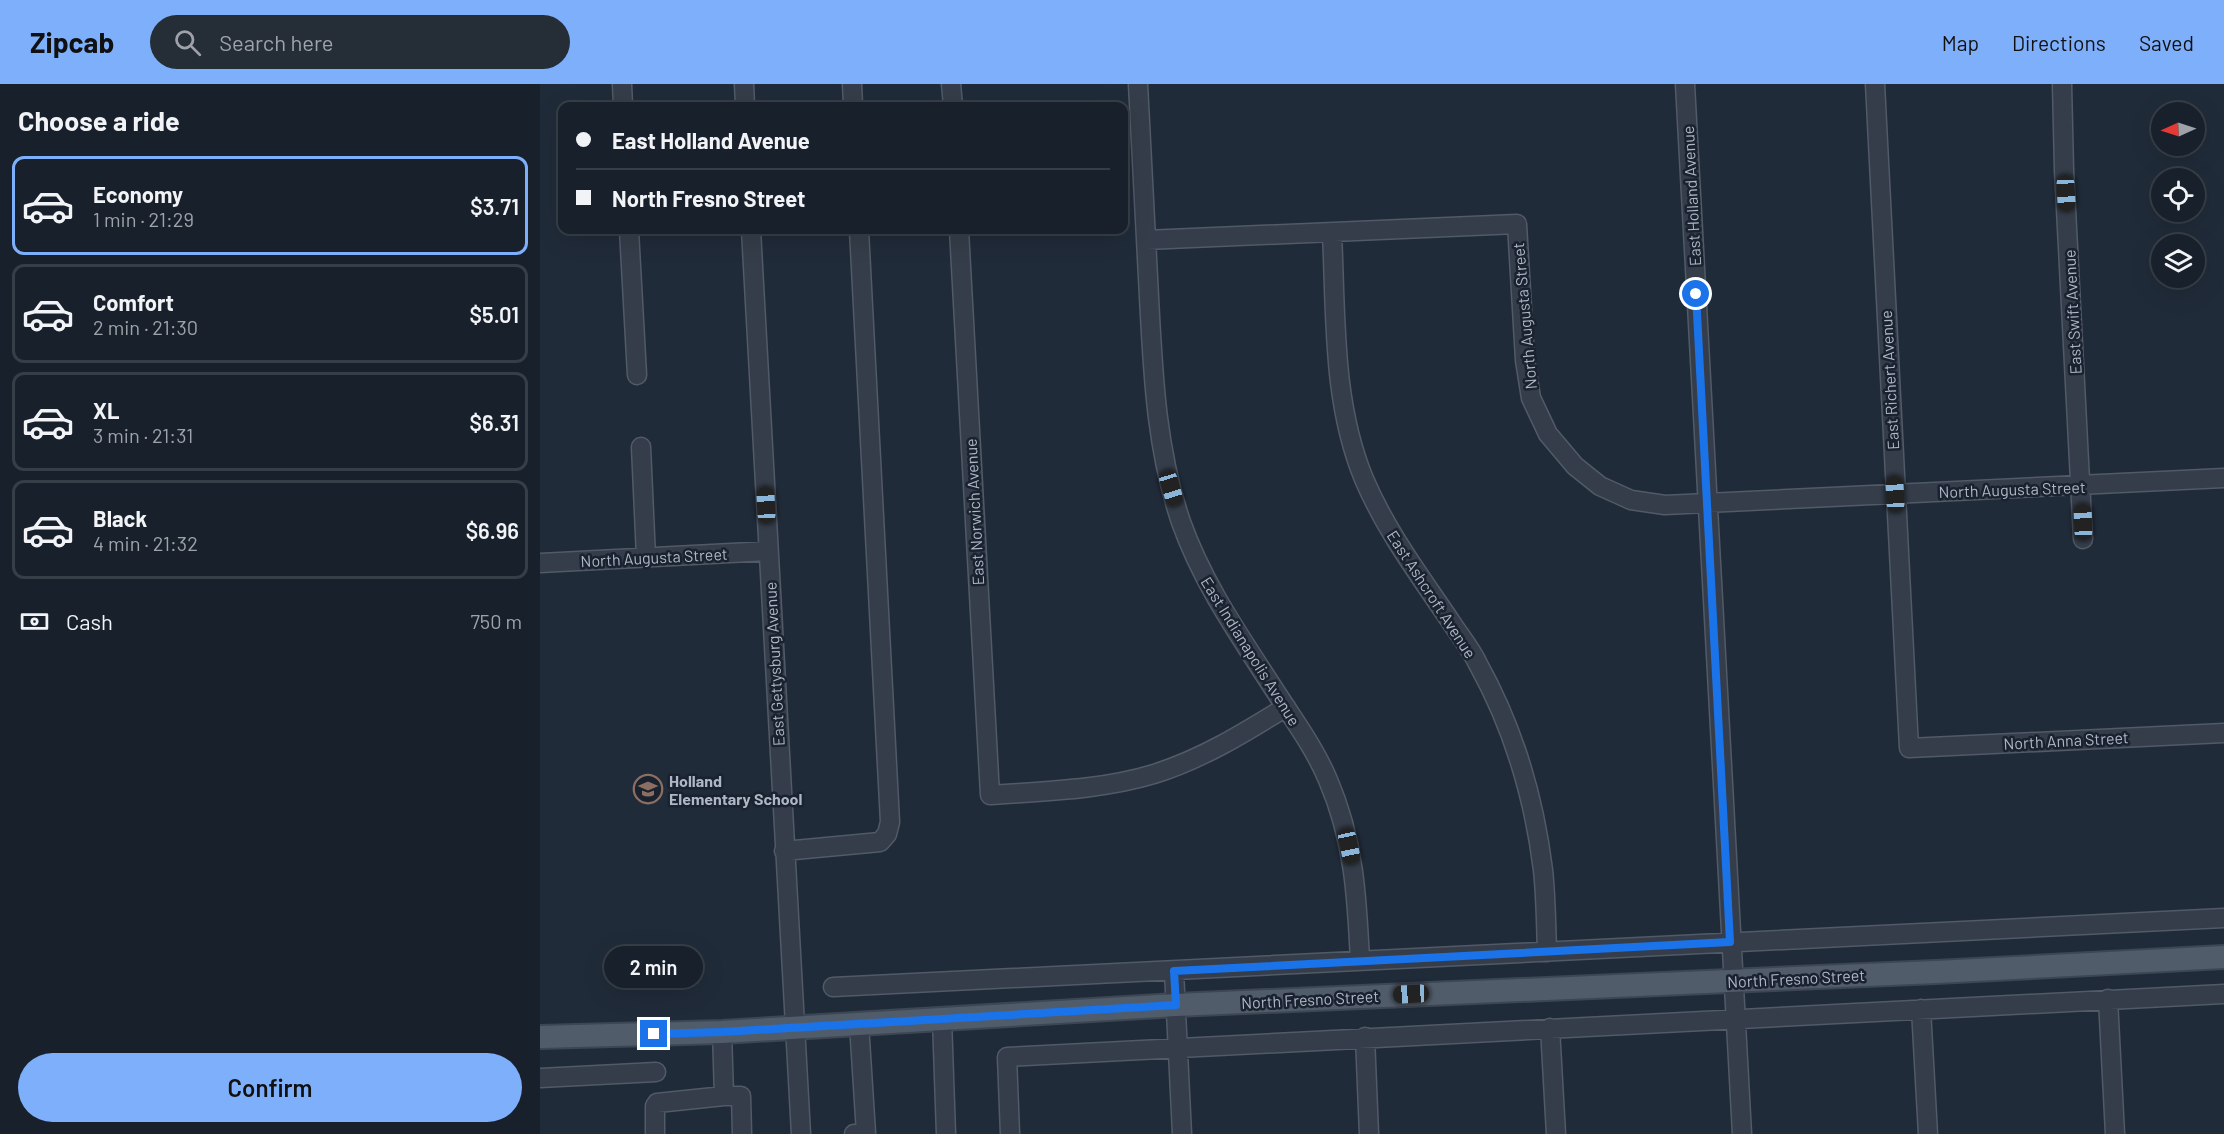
<!DOCTYPE html>
<meta charset="utf-8">
<style>
body{margin:0;font-family:Barlow,sans-serif;background:#252d37;color:#f1f3f6;height:100vh;display:flex;flex-direction:column;font-size:22px;white-space:nowrap}
*{box-sizing:border-box;margin:0}
p{font-size:20px;color:#9fa3a9}
.icon{flex:none;width:33px;height:33px;fill:none;stroke:currentColor;stroke-width:2;stroke-linecap:round;stroke-linejoin:round}
.map{position:relative;flex:1;overflow:hidden}
.sheet{display:flex;flex-direction:column;background:#18202b;width:540px}
.sheet>*{flex:none}
.hud{position:absolute;left:18px;top:18px;width:570px;height:132px;border-radius:12px;box-shadow:0 6px 24px #0002,0 0 0 2px #363e47;display:grid;align-content:center;height:132px;padding:0 18px;background:#18202b}
.needle{width:39px;rotate:267deg}
.controls{position:absolute;left:1611px;top:18px;display:grid;gap:12px}
.controls a{display:grid;place-items:center;width:54px;height:54px;border-radius:50%;background:#18202b;box-shadow:0 6px 24px #0002,0 0 0 2px #363e47;font-size:30px}
.end{position:absolute;width:27px;height:27px;margin:-14px;border:8px solid #1a73e8;background:#fff;box-shadow:0 0 0 3px #fff}
.from{border-radius:50%}
.bubble{position:absolute;height:42px;border-radius:21px;background:#18202b;box-shadow:0 6px 24px #0002,0 0 0 2px #363e47;font-size:20px;font-weight:600;line-height:42px;text-align:center}
.car{position:absolute;width:18px;height:36px;margin:-18px -9px;border-radius:8px;box-shadow:0 0 4px 2px #0007;background:linear-gradient(#222 24%,#8ab4d8 0 40%,#222 0 76%,#8ab4d8 0 86%,#222 0)}
.hud b{display:flex;align-items:center;gap:21px;height:57px;font-size:22px}
.hud b+b{border-top:2px solid #363e47}
.hud i{width:15px;height:15px;background:#f1f3f6}
ul{padding:0;list-style:none}
li{display:flex;align-items:center;gap:18px;height:99px;margin:0 12px 9px;padding:0 6px;border:3px solid #363e47;border-radius:12px}
li div{flex:1}
li b{display:block;font-size:22px}
li em{font-style:normal;font-weight:600}
li.on{border-color:#7eaffb}
li>.icon{width:54px;height:54px;stroke-width:1.5}
h2{padding:0 18px;font-size:27px;line-height:72px}
.pay{display:flex;align-items:center;gap:15px;height:66px;padding:0 18px;font-size:22px}
.pay p{margin-inline-start:auto}
.primary-button{display:flex;gap:12px;margin-top:auto;padding:12px 18px}
.primary-button a{flex:1;height:69px;border-radius:36px;background:#7eaffb;color:#111;font-size:24px;font-weight:600;line-height:69px;text-align:center}
header{display:flex;align-items:center;gap:36px;box-sizing:border-box;height:84px;padding:0 30px;background:#7eaffb;color:#111}
header strong{font-size:28px}
nav{display:flex;gap:33px;margin-inline-start:auto;font-size:21px}
.search{width:420px;height:54px;background:#252d37;display:flex;align-items:center;gap:15px;box-sizing:border-box;padding:0 21px;border-radius:33px;color:#9fa3a9;font-size:22px}
main{display:flex;flex:1;min-height:0}
.map>svg:first-child{display:block}
.lines{fill:none;stroke-linecap:round;stroke-linejoin:round}
.minor-casing{stroke:#515a67;stroke-width:21}
.major-casing{stroke:#3d4653;stroke-width:26}
.minor{stroke:#343d49;stroke-width:18}
.major{stroke:#515c6a;stroke-width:22}
.route{stroke:#1a73e8;stroke-width:8}
.labels{text-anchor:middle;dominant-baseline:central;stroke-width:5;stroke-linejoin:round;paint-order:stroke}
.street-label{font-size:16px;fill:#aeb7c6;stroke:#19222e}
.poi-label{font-size:16px;font-weight:bold;fill:#aeb7c6;stroke:#19222e;text-anchor:start}
</style>
<header>
<strong>Zipcab</strong>
<div class="search"><svg class="icon" aria-label="search" viewBox="0 0 24 24"><circle cx="10" cy="10" r="6"/><path d="M15 15l6 6"/></svg>Search here</div>
<nav><a>Map</a><a>Directions</a><a>Saved</a></nav>
</header>
<main>
<section class="sheet">
<h2>Choose a ride</h2>
<ul>
<li class="on"><svg class="icon" aria-label="car" viewBox="0 0 24 24"><path d="M5 17H2v-5l4-1 3-4h7l3 4 3 1v5h-3M9 17h6M6 11h13"/><circle cx="7" cy="17" r="2"/><circle cx="17" cy="17" r="2"/></svg><div><b>Economy</b><p>1 min · 21:29</p></div><em>$3.71</em></li>
<li><svg class="icon" aria-label="car" viewBox="0 0 24 24"><path d="M5 17H2v-5l4-1 3-4h7l3 4 3 1v5h-3M9 17h6M6 11h13"/><circle cx="7" cy="17" r="2"/><circle cx="17" cy="17" r="2"/></svg><div><b>Comfort</b><p>2 min · 21:30</p></div><em>$5.01</em></li>
<li><svg class="icon" aria-label="car" viewBox="0 0 24 24"><path d="M5 17H2v-5l4-1 3-4h7l3 4 3 1v5h-3M9 17h6M6 11h13"/><circle cx="7" cy="17" r="2"/><circle cx="17" cy="17" r="2"/></svg><div><b>XL</b><p>3 min · 21:31</p></div><em>$6.31</em></li>
<li><svg class="icon" aria-label="car" viewBox="0 0 24 24"><path d="M5 17H2v-5l4-1 3-4h7l3 4 3 1v5h-3M9 17h6M6 11h13"/><circle cx="7" cy="17" r="2"/><circle cx="17" cy="17" r="2"/></svg><div><b>Black</b><p>4 min · 21:32</p></div><em>$6.96</em></li>
</ul>
<div class="pay"><svg class="icon" aria-label="cash" viewBox="0 0 24 24"><path d="M3 7h18v10H3z"/><circle cx="12" cy="12" r="2"/></svg>Cash<p>750 m</p></div>
<div class="primary-button"><a>Confirm</a></div>
</section>
<div class="map">
<svg width="1684" height="1050" viewBox="0 0 1684 1050">
<rect width="100%" height="100%" fill="#202b39"/>
<g class="lines">
<!-- minor casing -->
<g class="minor-casing">
<path id="minor" d="M82,0L83,22
M204,0L205,22
M312,0L313,22
M411,0L413,22
M598,0C602,71 605,142 609,213C613,289 616,365 641,438C664,503 704,558 741,616C758,642 776,667 788,696C814,756 817,813 820,877
M1145,0L1202,1050
M1335,0L1369,664L1684,649
M1522,0L1524,86L1543,455
M89,146L97,291
M211,146L261,1050
M419,146L450,711C505,707 561,706 614,690C662,675 704,649 746,623
M792,149C796,231 792,318 824,395C846,447 880,492 911,538C920,552 931,565 938,580C974,645 994,713 1003,786C1006,813 1006,841 1007,868
M606,156L977,140L985,276L991,314L1008,350L1035,382L1060,402L1091,416L1125,421L1684,394
M101,363L106,473
M0,479L228,467
M244,767L340,758L347,750L350,738L319,146
M634,887L642,1050
M293,903L1684,834
M1568,915L1575,1050
M1381,925L1388,1050
M402,935L406,1050
M1010,944L1016,1050
M182,948L184,1012H201L202,1050
M825,953L829,1050
M0,994L116,988
M115,1050V1022L117,1019L184,1012
M314,1050L326,1049L319,940
M470,1050L467,973L1684,910"/>
</g>
<!-- major casing -->
<g class="major-casing">
<path id="major" d="M0,953L182,948L636,921L1396,888L1684,873"/>
</g>
<!-- minor -->
<use href="#minor" class="minor"/>
<!-- major -->
<use href="#major" class="major"/>
</g>
<g class="lines">
<!-- route -->
<path class="route" d="M114,950L182,948L636,921L634,887L1190,858L1156,210"/>
</g>
<!-- icons -->
<defs>
<g id="school-ring" transform="scale(1.5)"><circle r="9.5" fill="#19222e" stroke="#8d6e63" stroke-width="1.5"/><path d="M0-5L7-2L0 1L-7-2ZM-4 1L0 2.5L4 1V4Q0 6-4 4Z" fill="#8d6e63"/></g>
</defs>
<g fill-rule="evenodd">
<use href="#school-ring" x="108" y="705"/>
</g>
<g class="labels">
<!-- street labels -->
<g class="street-label">
<text transform="translate(1151 112) rotate(-93)">East Holland Avenue</text>
<text transform="translate(1532 228) rotate(-93)">East Swift Avenue</text>
<text transform="translate(984 232) rotate(-95)">North Augusta Street</text>
<text transform="translate(1349 296) rotate(-93)">East Richert Avenue</text>
<text transform="translate(1472 405) rotate(-2)">North Augusta Street</text>
<text transform="translate(434 428) rotate(-93)">East Norwich Avenue</text>
<text transform="translate(114 473) rotate(-3)">North Augusta Street</text>
<text transform="translate(892 510) rotate(57)">East Ashcroft Avenue</text>
<text transform="translate(711 567) rotate(58)">East Indianapolis Avenue</text>
<text transform="translate(234 580) rotate(-93)">East Gettysburg Avenue</text>
<text transform="translate(1526 656) rotate(-3)">North Anna Street</text>
<text transform="translate(1256 894) rotate(-3)">North Fresno Street</text>
<text transform="translate(770 915) rotate(-3)">North Fresno Street</text>
</g>
<!-- poi labels -->
<g class="poi-label">
<text x="129" y="696">Holland<tspan x="129" dy="18">Elementary School</tspan></text>
</g>
</g>
</svg>
<div class="controls">
<a><svg class="needle" viewBox="-14 -14 28 28"><path d="M0-13l5 13h-10z" fill="#e53935"/><path d="M0 13l5-13h-10z" fill="#9fa3a9"/></svg></a>
<a><svg class="icon" aria-label="locate" viewBox="0 0 24 24"><circle cx="12" cy="12" r="6"/><path d="M12 2v4M12 18v4M2 12h4M18 12h4"/></svg></a>
<a><svg class="icon" aria-label="layers" viewBox="0 0 24 24"><path d="M12 4l9 5-9 5-9-5zM3 14l9 5 9-5"/></svg></a>
</div>
<i class="end from" style="left:1156px;top:210px"></i>
<i class="end" style="left:114px;top:950px"></i>
<div class="bubble" style="left:64px;top:862px;width:99px">2 min</div>
<i class="car" style="left:1526px;top:109px;rotate:177deg"></i>
<i class="car" style="left:631px;top:404px;rotate:163deg"></i>
<i class="car" style="left:1355px;top:410px;rotate:357deg"></i>
<i class="car" style="left:226px;top:421px;rotate:357deg"></i>
<i class="car" style="left:1543px;top:438px;rotate:358deg"></i>
<i class="car" style="left:809px;top:762px;rotate:168deg"></i>
<i class="car" style="left:871px;top:910px;rotate:267deg"></i>
<div class="hud">
<b><i class="from"></i>East Holland Avenue</b>
<b><i></i>North Fresno Street</b>
</div>
</div>
</main>
